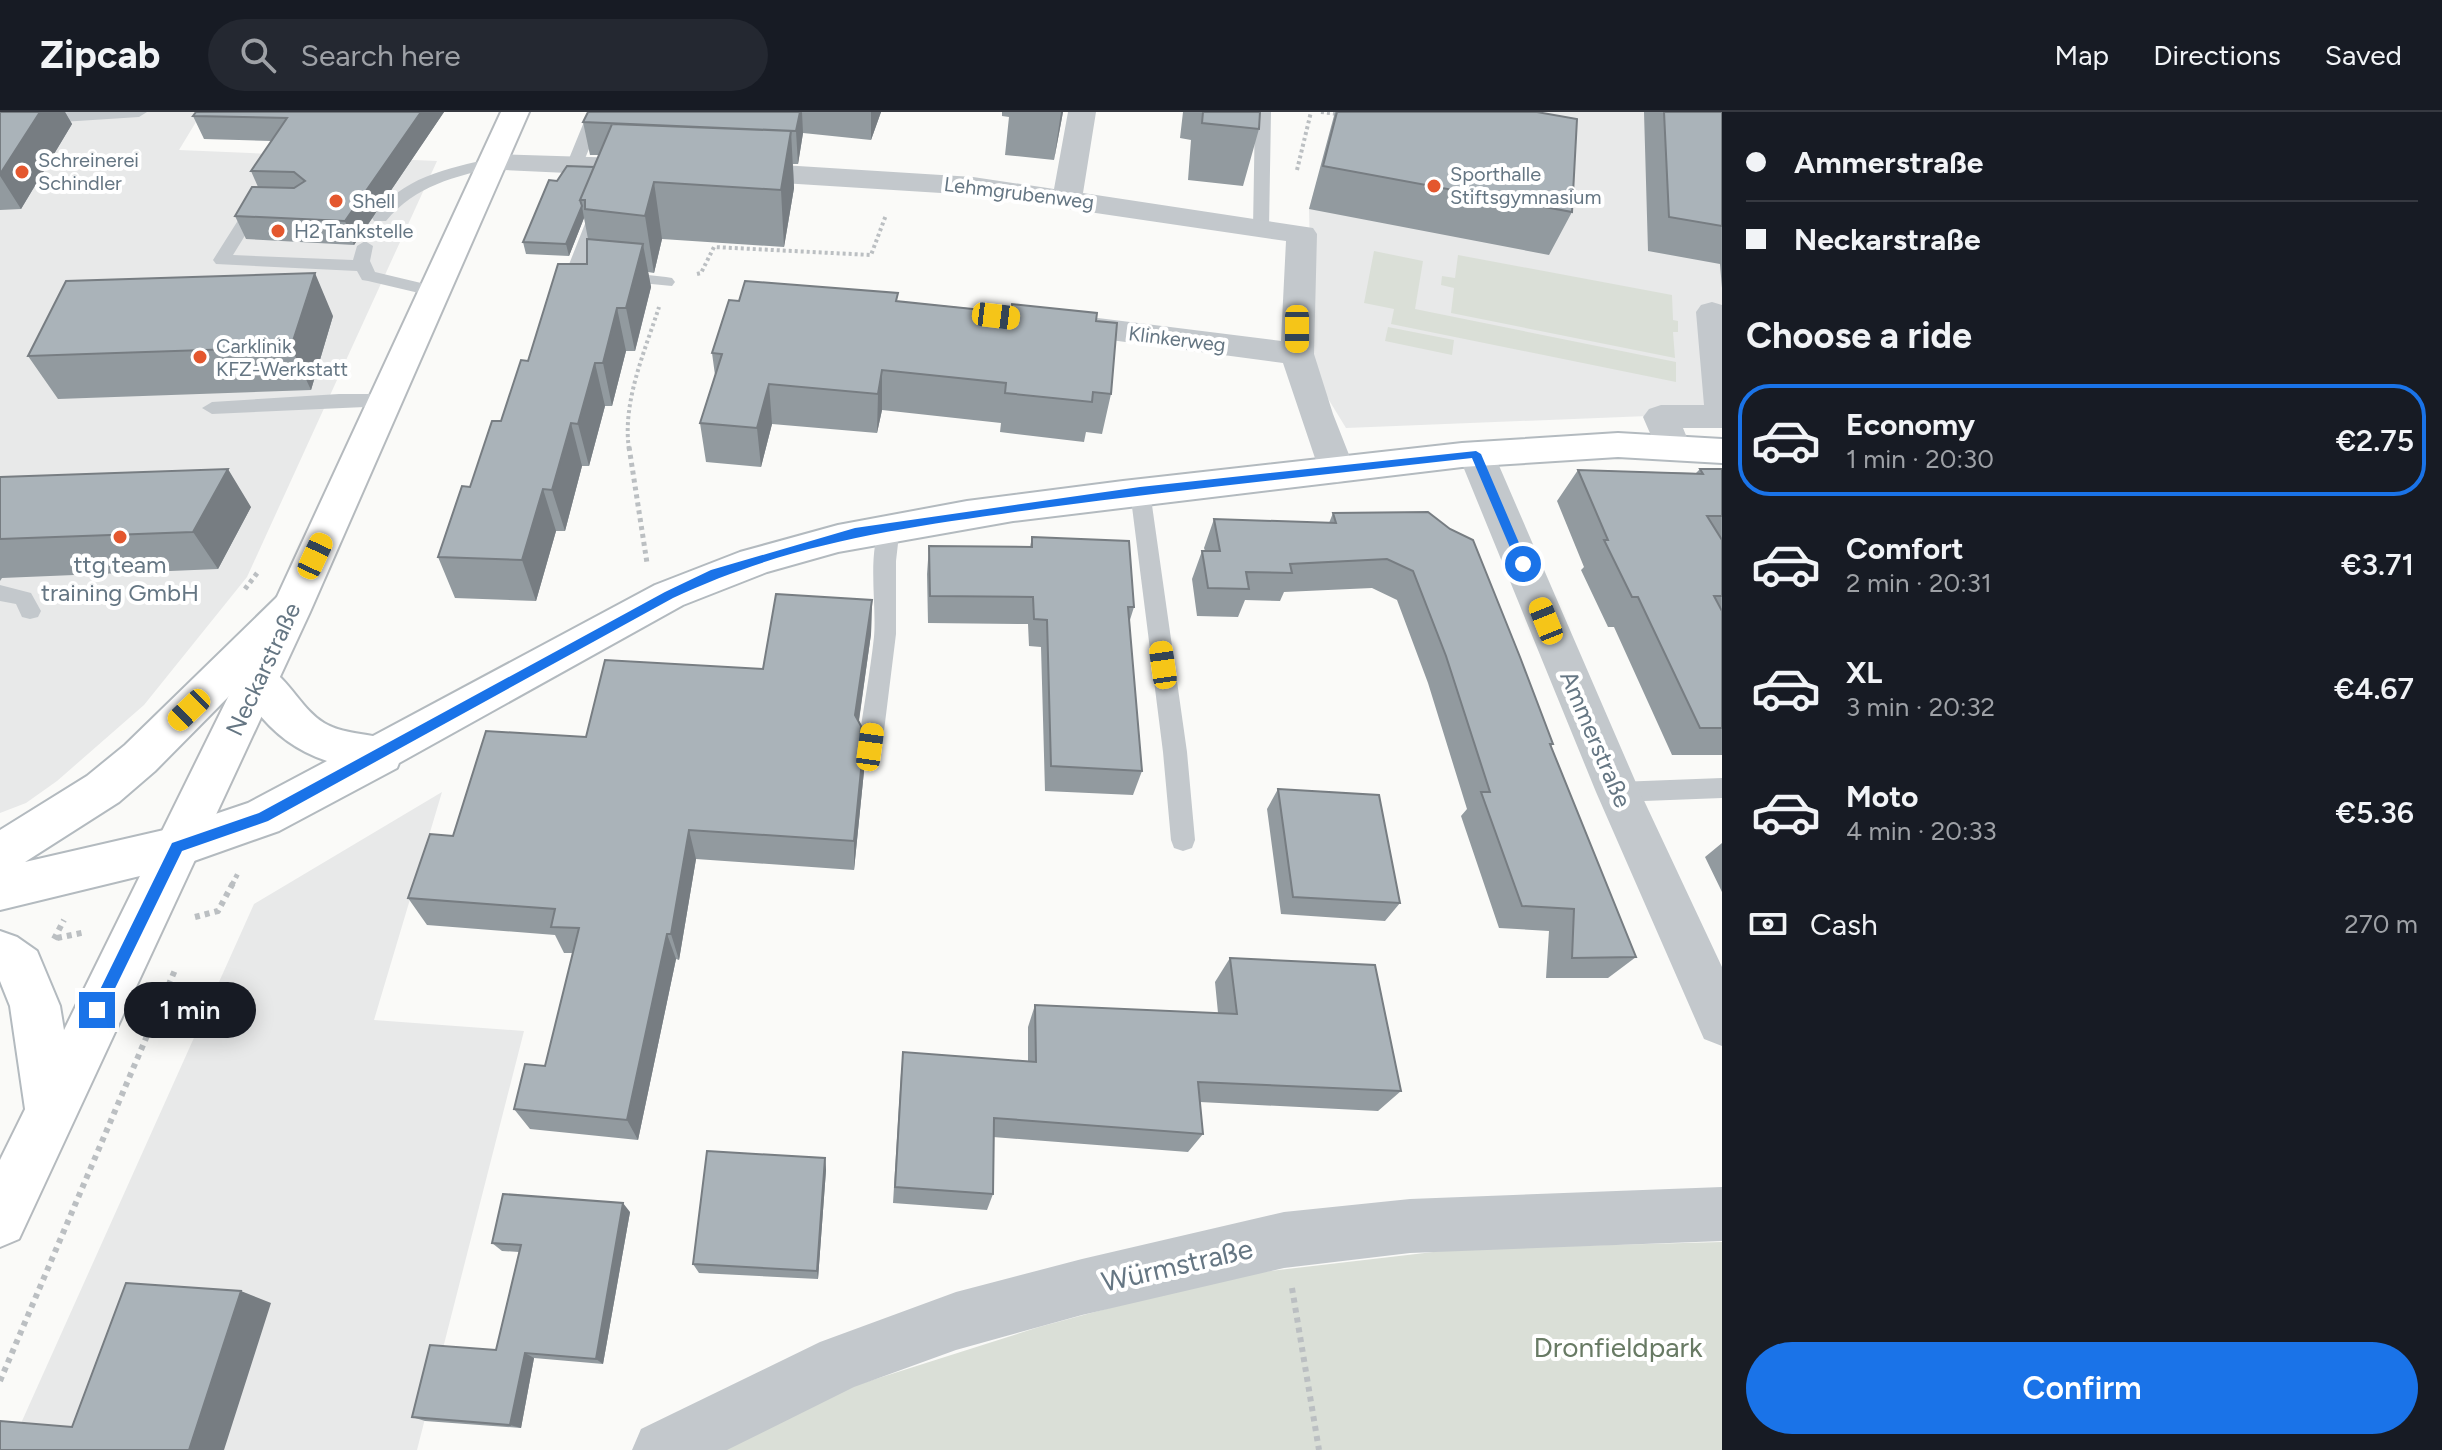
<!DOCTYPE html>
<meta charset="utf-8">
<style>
body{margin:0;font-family:Figtree,sans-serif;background:#242831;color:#f1f3f6;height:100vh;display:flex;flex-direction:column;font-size:30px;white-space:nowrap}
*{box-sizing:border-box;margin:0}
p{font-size:26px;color:#9ea1a6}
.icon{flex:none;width:44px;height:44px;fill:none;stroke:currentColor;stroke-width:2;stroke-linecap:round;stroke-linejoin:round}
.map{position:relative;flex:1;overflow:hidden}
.sheet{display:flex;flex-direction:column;background:#171b24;width:720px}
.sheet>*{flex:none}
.guide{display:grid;align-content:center;height:176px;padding:0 24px;background:#171b24}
.end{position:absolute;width:36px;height:36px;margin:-18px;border:10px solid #1a73e8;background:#fff;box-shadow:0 0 0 4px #fff}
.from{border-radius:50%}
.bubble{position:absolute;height:56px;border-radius:28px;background:#171b24;box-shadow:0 4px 20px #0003;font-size:26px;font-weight:600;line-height:56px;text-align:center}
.car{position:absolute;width:24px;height:48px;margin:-24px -12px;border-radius:10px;box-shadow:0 0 6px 2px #0007;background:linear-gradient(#f5c518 24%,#345 0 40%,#f5c518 0 76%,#345 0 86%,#f5c518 0)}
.guide b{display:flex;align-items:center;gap:28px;height:76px;font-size:30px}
.guide b+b{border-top:2px solid #363941}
.guide i{width:20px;height:20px;background:#f1f3f6}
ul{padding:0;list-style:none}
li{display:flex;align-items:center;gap:24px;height:112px;margin:0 16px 12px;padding:0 8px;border:4px solid transparent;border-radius:32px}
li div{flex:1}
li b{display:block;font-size:30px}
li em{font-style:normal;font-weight:600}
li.on{border-color:#1a73e8}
li>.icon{width:72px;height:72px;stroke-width:1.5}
h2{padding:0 24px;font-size:36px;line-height:96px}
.pay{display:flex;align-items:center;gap:20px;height:88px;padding:0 24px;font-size:30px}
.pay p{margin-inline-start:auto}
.action{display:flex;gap:16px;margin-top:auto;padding:16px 24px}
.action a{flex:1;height:92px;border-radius:48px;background:#1a73e8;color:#fff;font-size:32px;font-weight:600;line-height:92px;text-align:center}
header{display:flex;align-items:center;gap:48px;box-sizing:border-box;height:112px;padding:0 40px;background:#171b24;border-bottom:2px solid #363941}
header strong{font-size:38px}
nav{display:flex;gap:44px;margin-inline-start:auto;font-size:28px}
.search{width:560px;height:72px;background:#242831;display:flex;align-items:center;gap:20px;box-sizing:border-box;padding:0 28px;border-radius:44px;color:#9ea1a6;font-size:30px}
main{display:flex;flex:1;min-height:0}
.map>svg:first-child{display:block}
.built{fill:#e8e9e9}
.green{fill:#dadfd7}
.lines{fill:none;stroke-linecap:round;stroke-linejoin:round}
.secondary-casing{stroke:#b3babf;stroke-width:4}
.primary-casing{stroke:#b5babe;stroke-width:4}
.path-far2{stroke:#bbbfc2;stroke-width:4;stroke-dasharray:3 3;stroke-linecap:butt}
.path-far1{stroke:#bbbfc2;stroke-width:5;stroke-dasharray:4 4;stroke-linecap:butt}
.path{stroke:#bbbfc2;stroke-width:6;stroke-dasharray:5 5;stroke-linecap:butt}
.lane{fill:#c3c8cc;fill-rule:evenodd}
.street{fill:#c3c8cc;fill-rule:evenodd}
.secondary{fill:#fff;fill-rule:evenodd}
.primary{fill:#fff;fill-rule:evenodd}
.wall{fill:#929a9f}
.shaded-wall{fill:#777d82}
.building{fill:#aab3b9;stroke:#777d82;stroke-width:2}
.route{fill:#1a73e8}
.poi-dot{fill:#e4572e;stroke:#fff;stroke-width:3}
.labels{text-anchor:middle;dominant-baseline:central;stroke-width:8;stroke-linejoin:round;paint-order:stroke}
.far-poi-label{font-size:20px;fill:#657683;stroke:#fff;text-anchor:start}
.far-street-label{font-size:20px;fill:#657683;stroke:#fff}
.poi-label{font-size:24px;fill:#657683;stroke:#fff}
.street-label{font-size:24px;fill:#657683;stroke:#fff}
.near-street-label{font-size:28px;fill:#657683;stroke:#fff}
.near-park-label{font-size:28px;fill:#687a64;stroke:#fff}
</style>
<header>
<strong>Zipcab</strong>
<div class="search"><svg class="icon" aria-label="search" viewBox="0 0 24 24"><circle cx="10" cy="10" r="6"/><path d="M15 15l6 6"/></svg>Search here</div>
<nav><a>Map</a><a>Directions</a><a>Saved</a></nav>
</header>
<main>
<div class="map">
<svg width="1722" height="1338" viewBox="0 0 1722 1338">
<rect width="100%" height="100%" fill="#fafaf8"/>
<!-- built -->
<path class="built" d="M0,0H202L179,38L437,49L247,465L144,593L57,669L26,691L0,701Z
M1337,0H1722V301L1346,316L1313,262L1309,97Z
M442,680L374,908L524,919L417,1338H9L254,792Z"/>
<!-- green -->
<path class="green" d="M1374,139L1423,149L1415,197L1676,250V270L1391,212L1394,197L1364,191Z
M1458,143L1672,183L1673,208L1678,209V220H1673L1675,246L1451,201L1454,176L1441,173L1442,164L1455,166Z
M1388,215L1454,228L1452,243L1385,229Z
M1722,1130V1338H712L819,1285L1039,1215L1228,1164L1459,1137Z"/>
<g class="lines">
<!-- secondary casing -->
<g class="secondary-casing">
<path id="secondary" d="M1618,321L1722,327V351L1618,345L1462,355L1013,409L838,440L767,460L683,493L399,651L397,656L279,719L177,755L0,798V718L87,664L125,633L277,485L291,481L305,485L311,496L305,507L260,552C287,561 299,596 324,611C339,620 357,621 373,624L655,473L740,440L838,413L967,389L1123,369L1462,331ZM240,573C259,609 287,636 327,649L248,691L177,715L25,750L119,690L155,659Z
M0,819L17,825L37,839L60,894L77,997L69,1015L51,1023L33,1015L25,997L10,894L0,869Z"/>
</g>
<!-- primary casing -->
<g class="primary-casing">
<path id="primary" d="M501,0H529L310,500L19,1127L0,1135V1048L270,500Z"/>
</g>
<!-- path-far2 -->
<path class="path-far2" d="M1321,0L1338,2
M1297,58L1311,0
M697,162L701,161L714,135L871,143L886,103
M629,337C622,290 645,239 659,195"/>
<!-- path-far1 -->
<path class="path-far1" d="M629,335L647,451
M245,477L258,460
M232,773L238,761"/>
<!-- path -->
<path class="path" d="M195,805L218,799L233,771
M57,826L86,820
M54,827L64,808
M1292,1176L1319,1338
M0,1269L175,858"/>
<!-- lane -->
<path class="lane" d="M69,0H147L139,5L0,14V4Z
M588,0H604L582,54L580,57H568L566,54Z
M1255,0H1271L1269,116L1261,121L1253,116Z
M493,46L501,51L499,54C454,65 416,73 386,109H374L372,106C402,65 446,57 493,46Z
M257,86L265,91L233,143L353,148L357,134L365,129L373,134L370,149L375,160L442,176L445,180L436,185L368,169L362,168L357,159L216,152L213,148L249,91Z
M600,89L608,94L585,156L666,165L672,166L675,170L672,174L569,164L566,160L592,94Z
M339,282H387L396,288L387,294L212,302L202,296L212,290Z
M1140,372L1150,379L1187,640L1195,728L1192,736L1183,739L1174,736L1171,728L1163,640L1130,379Z
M890,407L897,409L900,414L896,449V522L882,635L878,642L870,645L862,642L858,635C863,598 870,562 874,525C877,492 866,438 883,409Z
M0,473L31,481L41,499L38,505L30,507L22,505L16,492L0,489Z
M1722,666V686L1618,690L1609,687L1606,680L1609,673L1618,670Z"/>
<!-- street -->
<path class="street" d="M1068,0H1096L1083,81L1313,116L1317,122L1314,242L1333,302L1355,358L1350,367L1337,371L1324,367L1319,358L1283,251L1058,221L1046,218L1042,211L1046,204L1058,201L1281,229L1286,129L973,83L735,68L725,65L720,59L725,53L735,50L973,65L1054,77Z
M493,42L654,47L664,50L668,56L664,62L654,65L483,57L479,51L483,45Z
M1712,190L1722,193V316H1683L1690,333L1685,342L1672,345L1659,342L1643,305L1649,297L1661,293H1704L1696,200L1701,193Z
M1476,330L1489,333L1494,342L1640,680L1722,855V934L1704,927L1596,680L1458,342L1463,333Z
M1722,1075V1129L1410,1141L1284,1156L1082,1203L956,1238L854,1275L727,1338H632L641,1317L820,1230L956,1180L1082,1147L1284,1100L1410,1087Z"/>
<!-- secondary -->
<use href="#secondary" class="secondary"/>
<!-- primary -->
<use href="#primary" class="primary"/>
</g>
<!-- wall -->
<path class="wall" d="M0,0H65L72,12L21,97L0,98Z
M196,0H444L354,133L246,127L235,104L258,75L251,59L272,29L204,27L193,4Z
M588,0H881L871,28L803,21L798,52H793L794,76L784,135L662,127L654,161L648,160L651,175L635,239H626L612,294H605L589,354H582L565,419H556L536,489L455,486L438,445L501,309L528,249L587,152L588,127L584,106L569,144L526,142L523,130L557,69L594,55L599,43H590L583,10Z
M1002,0H1063L1054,48L1005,43L1009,5L1002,4Z
M1183,0H1260L1259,17L1243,74L1188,68L1191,28L1180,26Z
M1335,0H1537L1572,100L1549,143L1309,97Z
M1644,0H1722V176L1720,152L1648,139Z
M898,189L1096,209L1111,282L1102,322L1086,320L1084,330L1000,320L1001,311L882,298L877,321L772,312L761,355L706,350L700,311L715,263L712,241Z
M333,204L311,278L58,287L28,244Z
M1700,357H1722V643H1672L1614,515H1608L1581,458L1584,455L1557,389L1578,358L1696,361Z
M0,365L251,395L218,457L2,466L0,469Z
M1428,400L1553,632L1551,634L1636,845L1608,866H1546L1549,819L1499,816L1461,704L1467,697L1428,571L1397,488L1372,476L1284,480L1280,489L1245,488L1238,505L1197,504L1192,467L1202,439H1205L1204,436L1214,407L1329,411L1333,401Z
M1032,425L1134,495L1129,511L1142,659L1133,683L1045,679L1041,535L1029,534L1028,512L928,511L927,462L929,434L1030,435Z
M872,488L871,522L859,609L861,614L864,659L854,758L696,747L679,848L676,847L638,1028L530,1017L514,997L545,954L573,841H564L555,823L427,813L408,786L453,724L586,625L763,557Z
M1278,677L1400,791L1385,809L1281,802L1267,697Z
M1722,731V780L1705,745Z
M1230,846L1401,979L1378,999L1200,990L1203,1022L1188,1040L993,1025V1082L987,1098L893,1091L901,961L1028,950V915L1035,893L1218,901L1215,870Z
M825,1046L826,1058L818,1167L699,1161L693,1152Z
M630,1100L603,1252L534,1246L521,1316L425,1309L412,1305L496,1238L519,1140L502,1139L492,1131Z"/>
<!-- shaded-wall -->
<path class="shaded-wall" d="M40,0H65L72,12L21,97L0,64V62Z
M421,0H444L354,133L345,109Z
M800,0H802L803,21L798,52L796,19Z
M871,0H881L871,28Z
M1061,0H1063L1054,48Z
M791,19L794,76L784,135L781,78Z
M654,70L662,127L654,161L645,104Z
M582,94L584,106L569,144L566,132Z
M643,132L651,175L635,239L626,196Z
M315,161L333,204L311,278L291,235Z
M617,196L626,239L612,294L603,251Z
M595,251L605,294L589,354L578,312Z
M882,258V298L877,321L878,282Z
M769,272L772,312L761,355L757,316Z
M571,311L582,354L565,419L552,378Z
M228,357L251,395L218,457L193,420Z
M543,377L556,419L536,489L522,448Z
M872,488L871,522L855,635V603Z
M864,628V659L854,758V729Z
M689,718L696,747L679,848L671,822Z
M667,822L676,847L638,1028L627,1008Z
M825,1046L826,1058L818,1167L817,1159Z
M623,1091L630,1100L603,1252L596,1247Z
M241,1179L271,1191L224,1338H189Z
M525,1241L534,1246L521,1316L510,1313Z"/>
<!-- building -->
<path class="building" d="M0,0H40L0,62Z
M196,0H421L345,109L235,104L252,75L294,76L305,69L294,60L251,59L287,6L193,4Z
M588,0H800L796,19L583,10Z
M1203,0H1260L1259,17L1202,11Z
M1337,0H1537L1577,7L1572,100L1323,54Z
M1664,0H1722V114L1669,105Z
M612,12L791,19L781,78L654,70L645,104L585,97V88H580Z
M567,54L594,55L580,88L582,94L566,132L523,130L549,68L557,69Z
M587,127L643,132L626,196H617L603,251H595L578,312L571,311L552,378L543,377L522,448L438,445L462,374L470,375L492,309H501L521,248L528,249L558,152H587Z
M315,161L291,235L28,244L66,169Z
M745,169L898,181L896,189L1011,201L1012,192L1097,201L1096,209L1117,211L1111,282L1093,280L1092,290L1005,281L1006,271L882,258L878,282L769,272L757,316L700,311L722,242L712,241L729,188L739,189Z
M228,357L193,420L0,427V365Z
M1700,357H1722V404H1707L1722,428V484H1714L1722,499V616H1700L1638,485H1632L1604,428H1608L1578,358L1703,362Z
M1428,400L1450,417L1473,428L1520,545L1553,632H1550L1636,845L1572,846L1574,797L1522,794L1481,680H1490L1446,544L1413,459L1387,447L1290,452L1292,461L1246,460L1249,477L1208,476L1202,439H1220L1214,407L1336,411L1333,401Z
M1032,425L1129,429L1134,495H1128L1142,659L1051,654L1047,508L1034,507L1033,485L930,484L929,434L1032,435Z
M776,482L872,488L855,603L861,614L860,628H864L854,729L689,718L671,822H667L627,1008L514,997L525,952L545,954L579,816L551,815L555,797L408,786L430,722L453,724L486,619L586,625L605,548L763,557Z
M1278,677L1379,683L1400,791L1293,785Z
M1230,846L1375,853L1401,979L1198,970L1203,1022L994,1006L993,1082L895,1075L903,940L1036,950L1035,893L1237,902Z
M707,1039L825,1046L817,1159L693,1152Z
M503,1082L623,1091L596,1247L525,1241L510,1313L412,1305L430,1233L496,1238L521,1133L492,1131Z
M126,1171L241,1179L189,1338H0V1309L72,1315Z"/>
<!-- route -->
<path class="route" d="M1476,339L1481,342L1528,452L1527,455L1517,452L1472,346C1329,362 1186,377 1043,396C911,415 796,428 673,486L268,709L182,739L102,903H92L90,898L172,731L259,701L665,480L711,458L855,416L1140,375Z"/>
<!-- markers -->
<g class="poi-dot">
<circle cx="22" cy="60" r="8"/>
<circle cx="1434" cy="74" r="8"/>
<circle cx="336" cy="89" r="8"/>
<circle cx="278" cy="119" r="8"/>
<circle cx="200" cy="245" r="8"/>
<circle cx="120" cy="425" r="8"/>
</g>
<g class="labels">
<!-- far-poi labels -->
<g class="far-poi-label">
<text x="38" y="48">Schreinerei<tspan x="38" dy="23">Schindler</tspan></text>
<text x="1450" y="62">Sporthalle<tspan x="1450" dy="23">Stiftsgymnasium</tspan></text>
<text x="352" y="89">Shell</text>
<text x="294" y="119">H2 Tankstelle</text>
<text x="216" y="234">Carklinik<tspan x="216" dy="23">KFZ-Werkstatt</tspan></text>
</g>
<!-- far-street labels -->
<g class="far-street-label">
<text transform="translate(1019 81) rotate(7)">Lehmgrubenweg</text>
<text transform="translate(1177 227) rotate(7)">Klinkerweg</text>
</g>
<!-- poi labels -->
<g class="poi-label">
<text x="120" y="452">ttg team<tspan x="120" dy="28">training GmbH</tspan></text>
</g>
<!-- street labels -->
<g class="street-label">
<text transform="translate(263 557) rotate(-65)">Neckarstraße</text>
<text transform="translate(1596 627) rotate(67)">Ammerstraße</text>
</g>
<!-- near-street labels -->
<g class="near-street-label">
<text transform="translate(1177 1153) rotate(-13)">Würmstraße</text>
</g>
<!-- near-park labels -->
<g class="near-park-label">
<text x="1618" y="1235">Dronfieldpark</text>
</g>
</g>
</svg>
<i class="end from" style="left:1523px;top:452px"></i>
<i class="end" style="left:97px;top:898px"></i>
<div class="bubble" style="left:124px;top:870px;width:132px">1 min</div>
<i class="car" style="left:996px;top:204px;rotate:97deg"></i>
<i class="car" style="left:1297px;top:217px;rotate:180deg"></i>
<i class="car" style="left:315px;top:444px;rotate:25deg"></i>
<i class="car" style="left:1546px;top:509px;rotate:338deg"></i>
<i class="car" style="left:1163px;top:553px;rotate:352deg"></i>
<i class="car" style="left:189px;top:598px;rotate:226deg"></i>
<i class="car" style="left:870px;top:635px;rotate:8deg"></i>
</div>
<section class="sheet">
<div class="guide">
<b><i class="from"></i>Ammerstraße</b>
<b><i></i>Neckarstraße</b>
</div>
<h2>Choose a ride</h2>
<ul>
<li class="on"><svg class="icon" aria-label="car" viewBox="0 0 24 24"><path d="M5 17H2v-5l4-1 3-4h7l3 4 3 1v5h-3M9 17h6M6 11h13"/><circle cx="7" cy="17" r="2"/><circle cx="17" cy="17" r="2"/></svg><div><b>Economy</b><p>1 min · 20:30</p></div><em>€2.75</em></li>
<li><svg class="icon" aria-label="car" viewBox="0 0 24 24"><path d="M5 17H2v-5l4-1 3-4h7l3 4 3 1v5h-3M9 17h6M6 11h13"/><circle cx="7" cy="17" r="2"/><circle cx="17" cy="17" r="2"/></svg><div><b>Comfort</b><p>2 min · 20:31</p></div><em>€3.71</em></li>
<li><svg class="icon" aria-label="car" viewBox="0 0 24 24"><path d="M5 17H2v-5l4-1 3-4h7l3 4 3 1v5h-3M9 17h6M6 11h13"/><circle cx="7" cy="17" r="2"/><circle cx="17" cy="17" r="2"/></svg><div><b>XL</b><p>3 min · 20:32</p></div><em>€4.67</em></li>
<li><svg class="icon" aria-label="car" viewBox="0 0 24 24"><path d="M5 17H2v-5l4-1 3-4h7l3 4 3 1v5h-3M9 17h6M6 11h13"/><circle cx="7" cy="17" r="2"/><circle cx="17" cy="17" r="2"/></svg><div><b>Moto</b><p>4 min · 20:33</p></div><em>€5.36</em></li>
</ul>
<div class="pay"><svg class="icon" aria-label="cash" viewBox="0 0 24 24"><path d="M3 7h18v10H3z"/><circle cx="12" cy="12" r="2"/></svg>Cash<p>270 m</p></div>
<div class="action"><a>Confirm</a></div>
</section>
</main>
